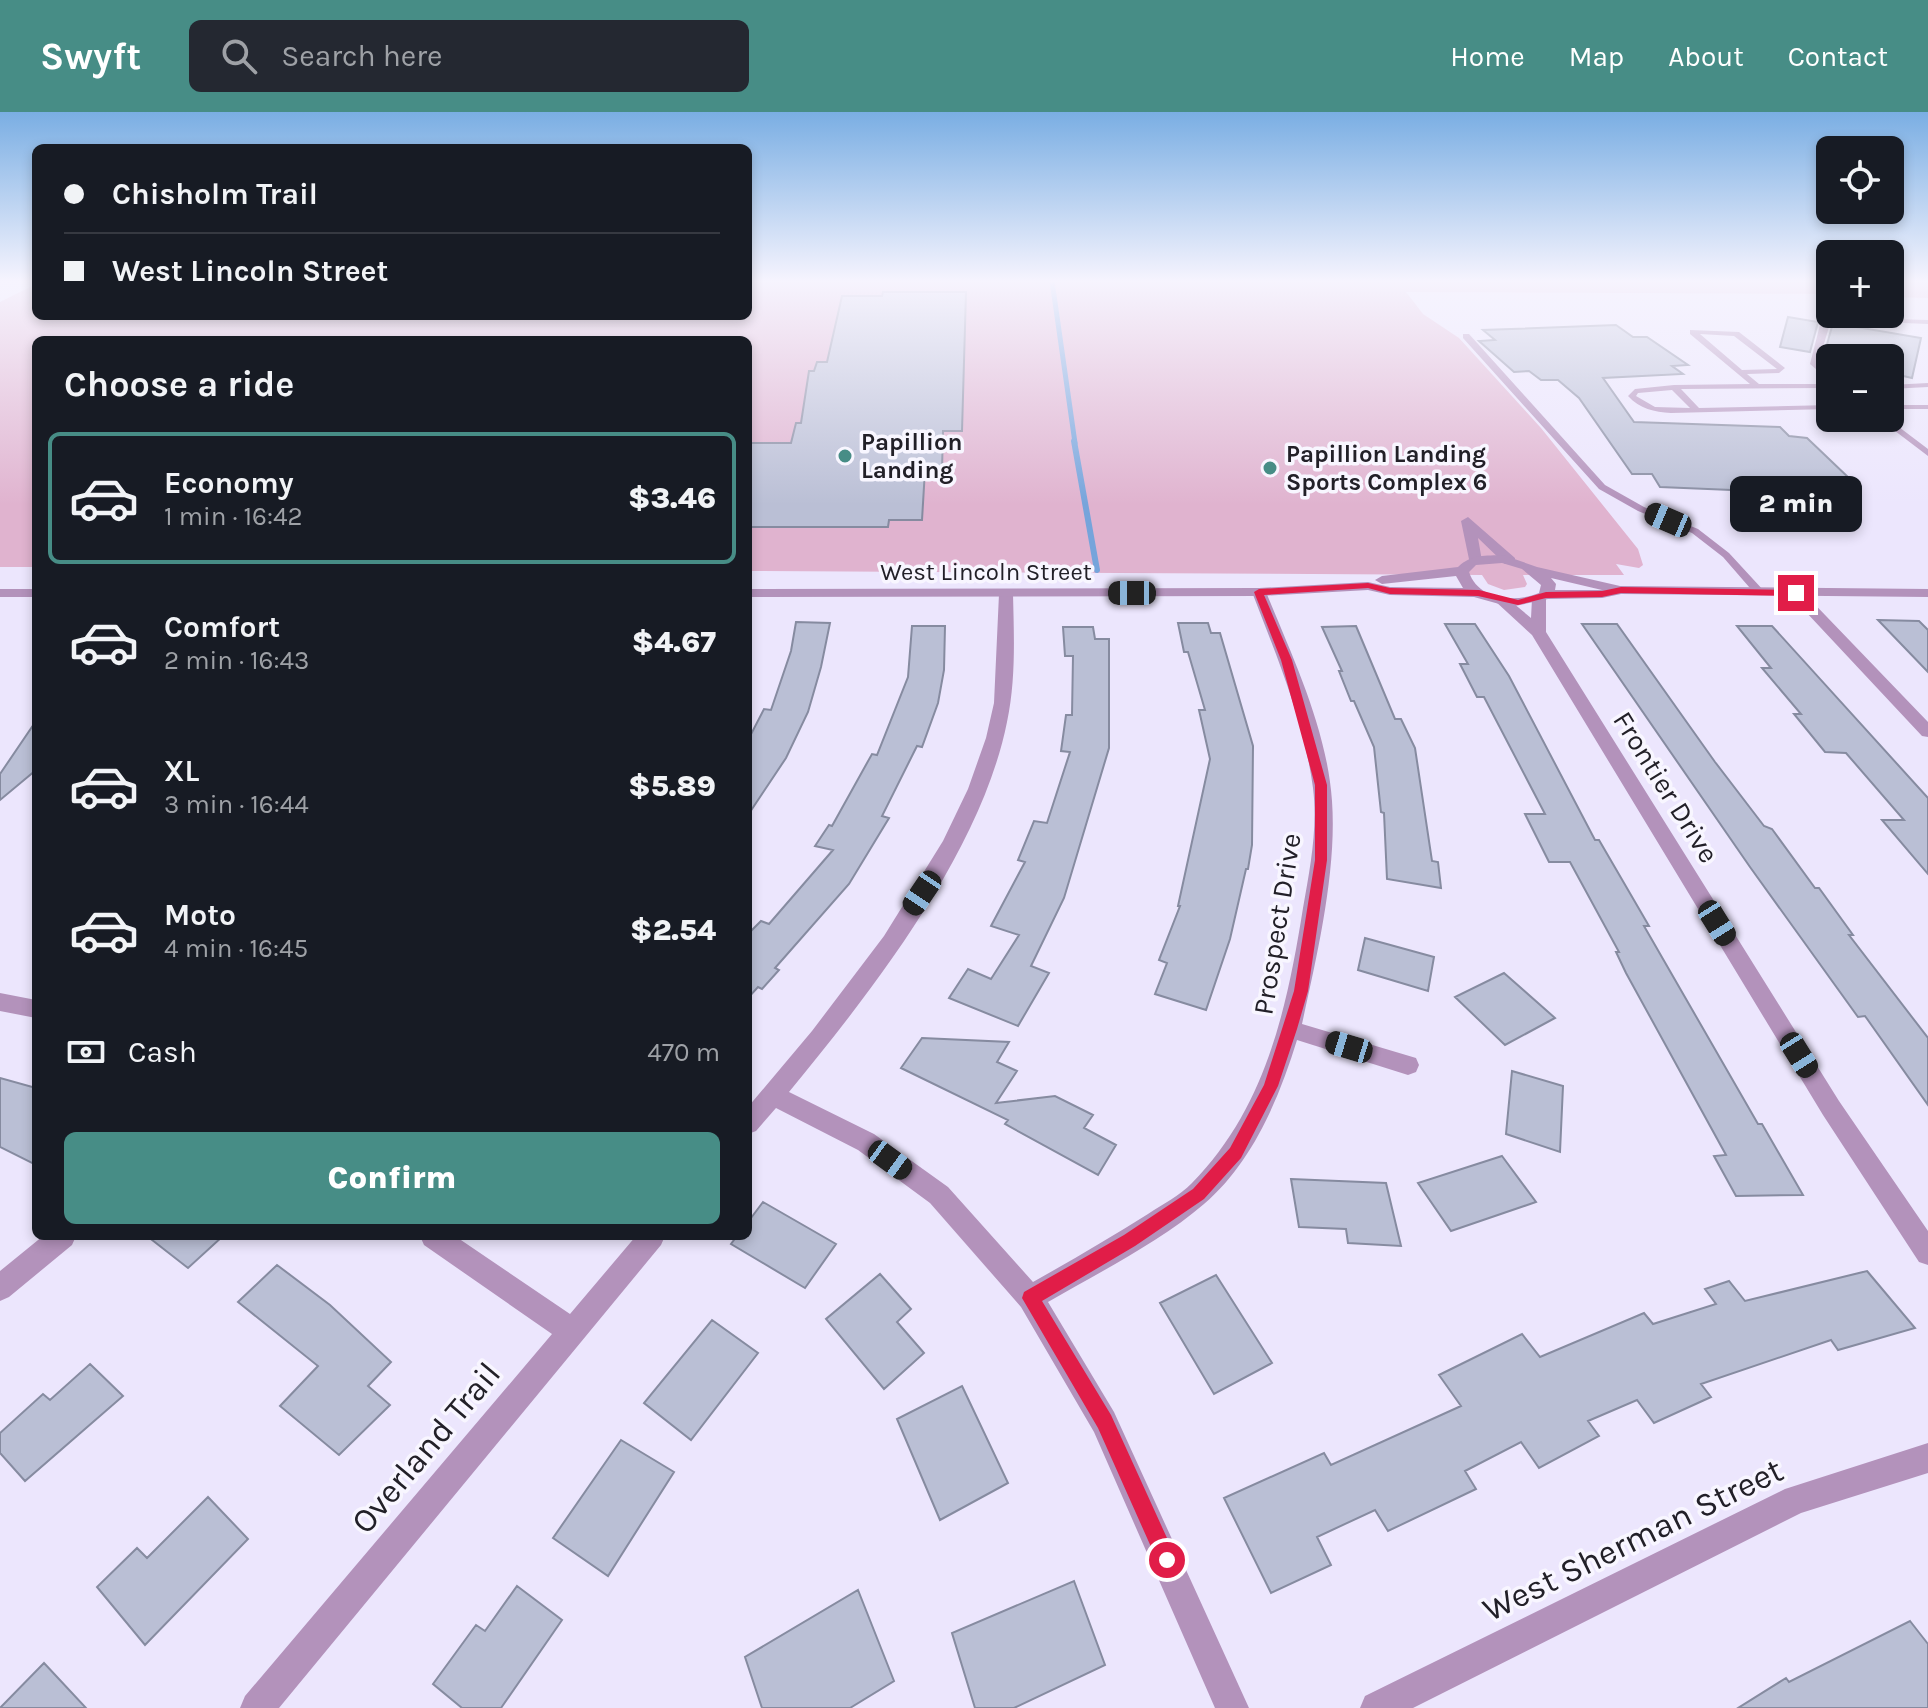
<!DOCTYPE html>
<meta charset="utf-8">
<style>
body{margin:0;font-family:Karla,sans-serif;background:#242831;color:#f1f3f6;height:100vh;display:flex;flex-direction:column;font-size:30px;white-space:nowrap}
*{box-sizing:border-box;margin:0}
p{font-size:26px;color:#9ea1a6}
.icon{flex:none;width:44px;height:44px;fill:none;stroke:currentColor;stroke-width:2;stroke-linecap:round;stroke-linejoin:round}
.map{position:relative;flex:1;overflow:hidden}
.details{position:absolute;left:32px;top:224px;width:720px;height:904px;display:flex;flex-direction:column;background:#171b24;border-radius:12px;box-shadow:0 4px 12px #0003}
.details>*{flex:none}
.hud{position:absolute;left:32px;top:32px;width:720px;height:176px;border-radius:12px;box-shadow:0 4px 12px #0003;display:grid;align-content:center;height:176px;padding:0 32px;background:#171b24}
.fabs{position:absolute;left:1816px;top:24px;display:grid;gap:16px}
.fabs a{display:grid;place-items:center;width:88px;height:88px;border-radius:12px;background:#171b24;box-shadow:0 4px 12px #0003;font-size:40px}
.end{position:absolute;width:36px;height:36px;margin:-18px;border:10px solid #e11d48;background:#fff;box-shadow:0 0 0 4px #fff}
.from{border-radius:50%}
.bubble{position:absolute;height:56px;border-radius:12px;background:#171b24;box-shadow:0 4px 12px #0003;font-size:26px;font-weight:800;line-height:56px;text-align:center}
.car{position:absolute;width:24px;height:48px;margin:-24px -12px;border-radius:10px;box-shadow:0 0 6px 2px #0007;background:linear-gradient(#222 24%,#8ab4d8 0 40%,#222 0 76%,#8ab4d8 0 86%,#222 0)}
.hud b{display:flex;align-items:center;gap:28px;height:76px;font-size:30px}
.hud b+b{border-top:2px solid #363941}
.hud i{width:20px;height:20px;background:#f1f3f6}
ul{padding:0;list-style:none}
li{display:flex;align-items:center;gap:24px;height:132px;margin:0 16px 12px;padding:0 16px;border:4px solid transparent;border-radius:12px}
li div{flex:1}
li b{display:block;font-size:30px}
li em{font-style:normal;font-weight:800}
li.selected{border-color:#478d86}
li>.icon{width:72px;height:72px;stroke-width:1.5}
h2{padding:0 32px;font-size:36px;line-height:96px}
.pay{display:flex;align-items:center;gap:20px;height:88px;padding:0 32px;font-size:30px}
.pay p{margin-inline-start:auto}
.button{display:flex;gap:16px;margin-top:auto;padding:16px 32px}
.button a{flex:1;height:92px;border-radius:12px;background:#478d86;color:#fff;font-size:32px;font-weight:800;line-height:92px;text-align:center}
header{display:flex;align-items:center;gap:48px;box-sizing:border-box;height:112px;padding:0 40px;background:#478d86;color:#fff}
header strong{font-size:38px}
nav{display:flex;gap:44px;margin-inline-start:auto;font-size:28px}
.search{width:560px;height:72px;background:#242831;display:flex;align-items:center;gap:20px;box-sizing:border-box;padding:0 28px;border-radius:12px;color:#9ea1a6;font-size:30px}
.map>svg:first-child{display:block}
.green{fill:#e0b3cf}
.lines{fill:none;stroke-linecap:round;stroke-linejoin:round}
.stream-far1{stroke:#76a4db;stroke-width:5}
.stream{stroke:#76a4db;stroke-width:6}
.building{fill:#babfd5;stroke:#868ba0;stroke-width:2}
.service{fill:#b392bb;fill-rule:evenodd}
.minor{fill:#b392bb;fill-rule:evenodd}
.tertiary{fill:#b392bb;fill-rule:evenodd}
.route{fill:#e11d48}
.poi-dot{fill:#478d86;stroke:#f8f6ff;stroke-width:3}
.labels{text-anchor:middle;dominant-baseline:central;stroke-width:7;stroke-linejoin:round;paint-order:stroke}
.far-poi-label{font-size:24px;font-weight:bold;fill:#222028;stroke:#f8f6ff;text-anchor:start}
.far-street-label{font-size:24px;fill:#222028;stroke:#f8f6ff}
.street-label{font-size:28px;fill:#222028;stroke:#f8f6ff}
.near-street-label{font-size:34px;fill:#222028;stroke:#f8f6ff}
</style>
<header>
<strong>Swyft</strong>
<div class="search"><svg class="icon" aria-label="search" viewBox="0 0 24 24"><circle cx="10" cy="10" r="6"/><path d="M15 15l6 6"/></svg>Search here</div>
<nav><a>Home</a><a>Map</a><a>About</a><a>Contact</a></nav>
</header>
<div class="map">
<svg width="1928" height="1596" viewBox="0 0 1928 1596">
<rect width="100%" height="100%" fill="#ece6fd"/>
<!-- green -->
<path class="green" d="M748,169H1830V182L1406,180L1423,202L1459,226L1541,316L1638,437L1643,453L1639,456L1616,452L1624,463H1523L1527,472L1525,475L1504,478L1488,472L1482,463L748,459V228H36V455H0V190L36,172V204H748Z
M1890,169H1928V186L1890,185Z"/>
<g class="lines">
<!-- stream-far1 -->
<path class="stream-far1" d="M1052,169L1075,331"/>
<!-- stream -->
<path class="stream" d="M1074,329L1097,458"/>
</g>
<!-- building -->
<path class="building" d="M883,180H966L962,319H943L942,358H925L922,408H889L888,415H748V331H791L796,311H801L809,259H814L817,250H827L842,184H882Z
M1788,205L1818,210L1810,240L1780,235Z
M1833,211L1921,226L1912,266L1890,261V246H1826L1824,243Z
M1616,213L1633,225H1647L1688,253L1672,254L1683,262L1603,266L1634,310L1780,315L1789,324L1807,326L1850,367H1834L1850,383L1660,375L1652,362H1632L1579,286L1558,268H1541L1529,259L1514,260L1479,229L1495,228L1483,218Z
M1878,508L1919,509L1928,518V560Z
M796,510L830,511L821,555L808,600L786,646L748,703V628L764,597L771,598L791,539Z
M1178,511H1208L1211,521H1220L1253,634L1252,733L1248,757H1246L1230,827L1206,898L1155,882L1167,851L1159,848L1180,794H1178L1210,647L1199,598H1205L1188,540H1184Z
M1445,512H1475L1509,564L1595,728H1599L1649,814H1644L1758,1012H1762L1803,1083L1736,1084L1714,1044L1726,1043L1626,861L1616,840H1619L1570,750H1549L1525,702H1545L1484,585H1477L1460,552H1468Z
M1582,512H1617L1715,650L1764,714L1772,717L1815,776H1819L1853,823H1849L1928,926V993L1865,904L1858,905L1750,755Z
M912,514H945L944,558L938,591L922,635L917,634L882,704L889,706L849,772L775,856L779,858L762,877L758,875L748,886V822L761,809L769,812L833,738L815,734L829,713L832,714L872,642L877,643L908,565Z
M1356,514L1395,607H1401L1415,636L1432,749L1438,750L1441,776L1387,767L1384,701L1381,700L1374,635L1354,589H1351L1339,559H1342L1322,515Z
M1737,514H1772L1928,686V762L1882,708H1904L1846,641L1825,640L1794,602H1801L1762,556H1771Z
M1063,515H1093L1095,527H1109V636L1064,786L1031,854L1049,861L1018,914L949,886L968,857L991,867L1019,823L991,814L1025,750L1018,748L1034,709L1047,711L1070,640L1061,639L1066,603H1072L1073,544H1065Z
M36,609V658L0,688V662Z
M1365,826L1434,845L1428,879L1358,858Z
M1504,861L1555,906L1505,933L1455,885Z
M922,926L1009,930L997,950L1017,959L996,991L1055,984L1093,1003L1084,1016L1116,1033L1098,1063L1005,1012L1008,1008L901,956Z
M1512,959L1563,974L1560,1040L1506,1022Z
M0,966L36,976V1053L0,1035Z
M1502,1044L1536,1090L1451,1119L1418,1071Z
M1291,1067L1386,1071L1401,1134L1348,1131L1346,1117L1299,1115Z
M763,1090L836,1132L805,1176L731,1132L737,1124H748V1110Z
M147,1124H223L188,1156Z
M277,1153L330,1193L391,1250L368,1274L390,1293L339,1343L280,1294L318,1254L238,1190Z
M1867,1159L1915,1216L1838,1238L1831,1228L1701,1272L1711,1285L1654,1311L1637,1288L1588,1309L1599,1324L1539,1356L1521,1330L1465,1359L1476,1377L1388,1419L1375,1398L1317,1425L1331,1453L1271,1481L1224,1386L1324,1341L1331,1353L1461,1294L1439,1263L1522,1222L1540,1245L1644,1201L1653,1212L1716,1192L1705,1177L1729,1169L1745,1189Z
M880,1162L911,1197L897,1210L924,1241L884,1277L826,1207Z
M1216,1163L1272,1251L1214,1282L1160,1191Z
M712,1208L758,1241L691,1328L644,1291Z
M90,1252L123,1284L25,1369L0,1341V1321L43,1282L50,1288Z
M962,1274L1008,1371L940,1408L897,1307Z
M621,1328L674,1360L608,1464L553,1426Z
M208,1385L248,1427L145,1533L97,1475L137,1436L147,1446Z
M1074,1469L1105,1553L1014,1596H975L952,1521Z
M517,1474L562,1508L501,1596H462L433,1572L476,1513L485,1519Z
M858,1478L894,1569L850,1596H762L745,1545Z
M1910,1509L1928,1532V1596H1738L1786,1566L1789,1570Z
M44,1551L86,1596H0Z"/>
<g class="lines">
<!-- service -->
<path class="service" d="M1827,205L1928,208V212L1831,208L1818,252L1830,263V269L1810,252L1821,209Z
M1690,218L1739,220L1785,256L1779,261L1747,262L1759,272H1830V276L1681,277L1699,296L1830,293V297L1671,301C1654,300 1640,297 1628,284L1635,277L1674,273L1750,272L1690,222ZM1700,222L1734,224L1777,257L1742,258ZM1672,278L1690,296L1655,295L1636,284L1638,281Z
M1463,222H1469L1605,373L1644,395L1698,417L1729,441L1764,479V483H1756L1723,445L1692,421L1638,399L1599,377L1463,226Z
M1928,271V275L1890,277V273Z
M1890,293H1928V297H1890Z
M1878,306H1887L1928,337V344Z"/>
<!-- minor -->
<path class="minor" d="M1468,405L1515,446V452H1505L1478,426L1482,449L1480,452H1470L1461,409Z
M1259,476L1266,480C1293,546 1327,617 1332,689C1337,759 1317,843 1302,912L1416,946L1419,953L1416,960L1408,963L1297,928C1279,987 1252,1051 1204,1092C1160,1130 1098,1161 1048,1190L1114,1300L1249,1596H1215L1094,1320L1021,1195L930,1091L858,1038L776,996L756,1019L748,1022V995L812,919L884,824L943,729L968,677L986,626L994,591L999,482L1006,478L1013,482C1014,524 1016,568 1007,610C981,740 872,879 789,980L874,1022L948,1075L1033,1170C1072,1148 1110,1126 1148,1102C1163,1092 1179,1084 1192,1071C1266,996 1287,896 1303,796C1310,756 1318,716 1313,676C1304,608 1276,543 1252,480Z
M1796,477L1801,478L1928,610V625L1922,624L1791,484L1789,481Z
M1539,483L1546,487V520L1839,989L1928,1119V1153L1919,1150L1823,1003L1532,523L1495,489L1497,486H1507L1531,506L1532,487Z
M0,881L36,888V906L0,899Z
M43,1124H76L72,1133L9,1185L0,1189V1159Z
M420,1124H455L570,1202L636,1124H665L661,1133L279,1596H240L245,1584L552,1222L424,1133Z
M1928,1331V1361L1801,1401L1413,1596H1360L1365,1584L1785,1377Z"/>
<!-- tertiary -->
<path class="tertiary" d="M1503,443L1537,455L1620,474L1928,477V485L1621,482L1602,486L1548,487L1510,495L1474,485L1390,483L1368,478L1259,484L748,485V477L1259,476L1368,470L1390,475L1463,476L1456,464L1382,472L1375,468L1382,464L1458,455C1471,442 1486,444 1503,443ZM1502,451L1522,457L1541,473L1539,481C1515,491 1478,488 1469,460L1476,453ZM1551,466L1602,478H1555L1556,472Z
M0,477H36V485H0Z"/>
</g>
<!-- sky -->
<linearGradient id="sky" x2="0" y2="1"><stop stop-color="#7aaee3"/><stop offset="0.43" stop-color="#f6f4fe"/><stop offset="1" stop-color="#f6f4fe" stop-opacity="0"/></linearGradient>
<rect width="1928" height="393" fill="url(#sky)"/>
<!-- route -->
<path class="route" d="M1368,471L1390,476L1479,478L1518,488L1546,480L1602,479L1621,475L1796,478L1800,481L1796,484L1621,481L1602,485L1546,486L1518,493L1478,484L1390,482L1368,476L1264,483L1292,548L1327,673V748L1308,879L1297,917L1278,974L1241,1046L1204,1087L1135,1134L1042,1189L1111,1303L1177,1448L1174,1455L1167,1458L1160,1455L1098,1316L1022,1186L1024,1180L1124,1123L1193,1077L1230,1036L1264,973L1282,917L1294,879L1315,748V673L1281,548L1254,480L1259,477Z"/>
<!-- markers -->
<g class="poi-dot">
<circle cx="845" cy="344" r="8"/>
<circle cx="1270" cy="356" r="8"/>
</g>
<g class="labels">
<!-- far-poi labels -->
<g class="far-poi-label">
<text x="861" y="330">Papillion<tspan x="861" dy="28">Landing</tspan></text>
<text x="1286" y="342">Papillion Landing<tspan x="1286" dy="28">Sports Complex 6</tspan></text>
</g>
<!-- far-street labels -->
<g class="far-street-label">
<text x="986" y="460">West Lincoln Street</text>
</g>
<!-- street labels -->
<g class="street-label">
<text transform="translate(1666 675) rotate(58)">Frontier Drive</text>
<text transform="translate(1277 812) rotate(-81)">Prospect Drive</text>
</g>
<!-- near-street labels -->
<g class="near-street-label">
<text transform="translate(426 1336) rotate(-50)">Overland Trail</text>
<text transform="translate(1633 1428) rotate(-26)">West Sherman Street</text>
</g>
</g>
</svg>
<div class="fabs">
<a><svg class="icon" aria-label="locate" viewBox="0 0 24 24"><circle cx="12" cy="12" r="6"/><path d="M12 2v4M12 18v4M2 12h4M18 12h4"/></svg></a>
<a>+</a>
<a>−</a>
</div>
<i class="end from" style="left:1167px;top:1448px"></i>
<i class="end" style="left:1796px;top:481px"></i>
<div class="bubble" style="left:1730px;top:364px;width:132px">2 min</div>
<i class="car" style="left:1668px;top:408px;rotate:293deg"></i>
<i class="car" style="left:1132px;top:481px;rotate:270deg"></i>
<i class="car" style="left:922px;top:781px;rotate:214deg"></i>
<i class="car" style="left:1717px;top:811px;rotate:148deg"></i>
<i class="car" style="left:1349px;top:935px;rotate:287deg"></i>
<i class="car" style="left:1799px;top:943px;rotate:148deg"></i>
<i class="car" style="left:890px;top:1048px;rotate:126deg"></i>
<div class="hud">
<b><i class="from"></i>Chisholm Trail</b>
<b><i></i>West Lincoln Street</b>
</div>
<section class="details">
<h2>Choose a ride</h2>
<ul>
<li class="selected"><svg class="icon" aria-label="car" viewBox="0 0 24 24"><path d="M5 17H2v-5l4-1 3-4h7l3 4 3 1v5h-3M9 17h6M6 11h13"/><circle cx="7" cy="17" r="2"/><circle cx="17" cy="17" r="2"/></svg><div><b>Economy</b><p>1 min · 16:42</p></div><em>$3.46</em></li>
<li><svg class="icon" aria-label="car" viewBox="0 0 24 24"><path d="M5 17H2v-5l4-1 3-4h7l3 4 3 1v5h-3M9 17h6M6 11h13"/><circle cx="7" cy="17" r="2"/><circle cx="17" cy="17" r="2"/></svg><div><b>Comfort</b><p>2 min · 16:43</p></div><em>$4.67</em></li>
<li><svg class="icon" aria-label="car" viewBox="0 0 24 24"><path d="M5 17H2v-5l4-1 3-4h7l3 4 3 1v5h-3M9 17h6M6 11h13"/><circle cx="7" cy="17" r="2"/><circle cx="17" cy="17" r="2"/></svg><div><b>XL</b><p>3 min · 16:44</p></div><em>$5.89</em></li>
<li><svg class="icon" aria-label="car" viewBox="0 0 24 24"><path d="M5 17H2v-5l4-1 3-4h7l3 4 3 1v5h-3M9 17h6M6 11h13"/><circle cx="7" cy="17" r="2"/><circle cx="17" cy="17" r="2"/></svg><div><b>Moto</b><p>4 min · 16:45</p></div><em>$2.54</em></li>
</ul>
<div class="pay"><svg class="icon" aria-label="cash" viewBox="0 0 24 24"><path d="M3 7h18v10H3z"/><circle cx="12" cy="12" r="2"/></svg>Cash<p>470 m</p></div>
<div class="button"><a>Confirm</a></div>
</section>
</div>
